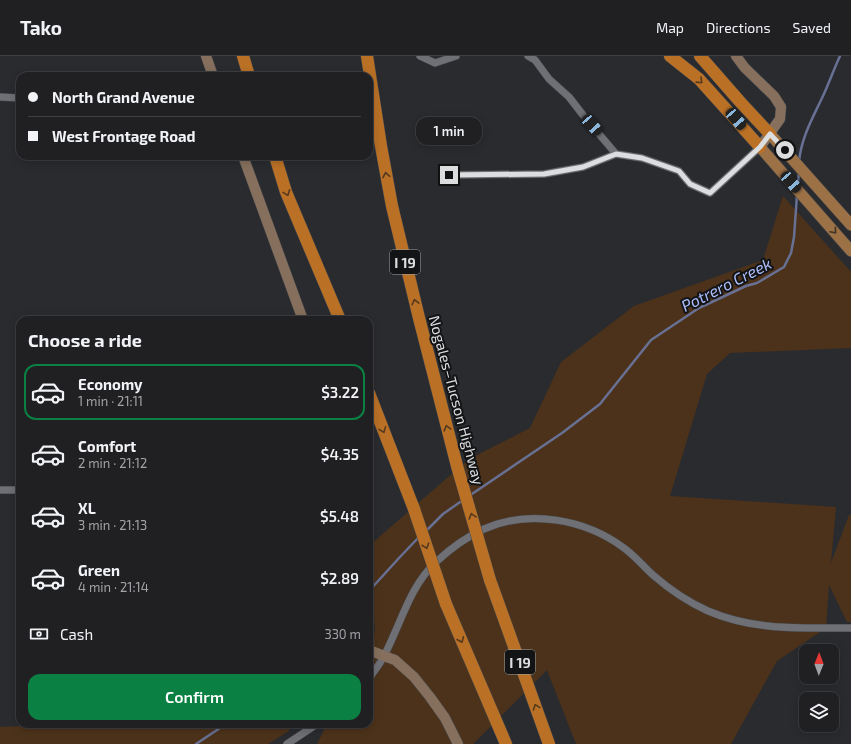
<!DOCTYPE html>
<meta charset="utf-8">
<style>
body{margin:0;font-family:"Exo 2",sans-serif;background:#2d2d30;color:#f1f3f6;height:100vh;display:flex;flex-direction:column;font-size:15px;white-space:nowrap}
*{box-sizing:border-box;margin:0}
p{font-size:13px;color:#a2a3a6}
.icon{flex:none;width:22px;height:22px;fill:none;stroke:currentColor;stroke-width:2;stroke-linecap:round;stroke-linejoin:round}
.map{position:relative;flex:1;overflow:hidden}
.details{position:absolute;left:16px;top:260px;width:357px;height:412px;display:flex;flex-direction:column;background:#202023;border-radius:12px;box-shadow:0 2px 10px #0003,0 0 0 1px #3d3e41}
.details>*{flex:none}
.hud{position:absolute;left:16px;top:16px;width:357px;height:88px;border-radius:12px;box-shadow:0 2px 10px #0003,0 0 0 1px #3d3e41;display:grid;align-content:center;height:88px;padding:0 12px;background:#202023}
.needle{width:26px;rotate:1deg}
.buttons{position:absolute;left:799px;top:588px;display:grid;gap:8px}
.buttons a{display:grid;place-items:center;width:40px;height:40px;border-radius:8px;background:#202023;box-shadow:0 2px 10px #0003,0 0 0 1px #3d3e41;font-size:20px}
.end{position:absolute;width:18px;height:18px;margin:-9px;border:5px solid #dcdddf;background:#111;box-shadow:0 0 0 2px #111}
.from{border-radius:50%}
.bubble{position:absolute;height:28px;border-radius:12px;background:#202023;box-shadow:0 2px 10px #0003,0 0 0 1px #3d3e41;font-size:13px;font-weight:600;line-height:28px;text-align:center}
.car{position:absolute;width:12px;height:24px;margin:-12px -6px;border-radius:5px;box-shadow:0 0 3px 1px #0007;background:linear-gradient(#222 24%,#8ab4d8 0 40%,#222 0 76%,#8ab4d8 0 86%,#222 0)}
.hud b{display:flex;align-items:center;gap:14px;height:38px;font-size:15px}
.hud b+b{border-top:1px solid #3d3e41}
.hud i{width:10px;height:10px;background:#f1f3f6}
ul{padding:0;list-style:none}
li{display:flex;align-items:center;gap:12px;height:56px;margin:0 8px 6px;padding:0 4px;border:2px solid transparent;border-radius:12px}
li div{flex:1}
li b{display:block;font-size:15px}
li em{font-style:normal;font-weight:600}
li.current{border-color:#0b8043}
li>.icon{width:36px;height:36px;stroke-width:1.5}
h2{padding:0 12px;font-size:18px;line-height:48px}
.pay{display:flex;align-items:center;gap:10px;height:44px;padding:0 12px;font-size:15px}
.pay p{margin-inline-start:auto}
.button{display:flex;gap:8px;margin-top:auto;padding:8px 12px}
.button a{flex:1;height:46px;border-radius:12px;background:#0b8043;color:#fff;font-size:16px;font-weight:600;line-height:46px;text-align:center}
header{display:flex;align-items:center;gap:24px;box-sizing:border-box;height:56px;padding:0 20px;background:#202023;border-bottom:1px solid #3d3e41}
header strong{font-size:19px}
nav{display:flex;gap:22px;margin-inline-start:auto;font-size:14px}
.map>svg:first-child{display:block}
.green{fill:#4c321a}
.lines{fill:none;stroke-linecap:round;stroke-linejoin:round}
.stream{stroke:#687093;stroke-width:2.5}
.street-casing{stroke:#47484b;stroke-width:8}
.secondary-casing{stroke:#47484b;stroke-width:11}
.primary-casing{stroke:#47484b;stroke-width:12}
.highway-casing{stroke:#47484b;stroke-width:13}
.street{stroke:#6f7075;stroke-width:7}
.secondary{stroke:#86705d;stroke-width:10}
.primary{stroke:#9c7146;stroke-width:11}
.highway{stroke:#ba7126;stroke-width:12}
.highway-bridge-casing{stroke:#47484b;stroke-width:13;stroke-linecap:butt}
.highway-bridge{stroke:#ba7126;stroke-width:12}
.oneway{stroke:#56391c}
.oneway2{stroke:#433526}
.route{stroke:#dcdddf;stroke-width:5}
.labels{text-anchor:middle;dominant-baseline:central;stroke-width:4;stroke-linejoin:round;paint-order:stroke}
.shield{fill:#131415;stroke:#a0a1a2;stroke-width:1}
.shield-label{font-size:14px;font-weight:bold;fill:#dcdddf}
.street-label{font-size:15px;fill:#dcdddf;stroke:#131415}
.water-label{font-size:16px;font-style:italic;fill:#adbefc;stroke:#131415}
</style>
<header>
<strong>Tako</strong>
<nav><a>Map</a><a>Directions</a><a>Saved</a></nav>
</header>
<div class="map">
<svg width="851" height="688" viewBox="0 0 851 688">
<rect width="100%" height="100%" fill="#2a2b2f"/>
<!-- green -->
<path class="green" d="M783,140L851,216V292L730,297L707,318L670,440L836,451L831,507L849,459H851V566H847L829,529L826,572L777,605L731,688H576L547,614L473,688H317L327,668H369V587L375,576L370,489L469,403L530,372L561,306L634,250L763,204Z
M35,668H289V675L268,688H0V671L24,670Z"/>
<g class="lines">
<!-- stream -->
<path class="stream" d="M799,106C801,82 813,61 823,40C829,27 834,13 840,0
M798,128L799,115
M469,440L562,377L600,348L651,284L699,252L746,230L757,227L784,211L791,197L794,181L797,139
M426,475L443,458L463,444
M369,535L399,502L419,481
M196,688L226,668"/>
<!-- street casing -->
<g class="street-casing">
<path id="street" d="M420,0L435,7L456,0
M528,0L535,4L549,23L569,41L583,59L616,98
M202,20L212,17
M0,41L20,42
M449,119L544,118L583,111L616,98L642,102L679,115L690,128L710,137L760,91
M0,434H20
M369,623C374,615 380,608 384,600C401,568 409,531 436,506C450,493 466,481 484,473C529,453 585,463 624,492C635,500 643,510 653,519C669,533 688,546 708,555C755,575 801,572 851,572
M287,688L317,668"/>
</g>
<!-- secondary casing -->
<g class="secondary-casing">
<path id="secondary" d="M206,0L213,20
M736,0L745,12L774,40L781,51L780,63L760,91
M243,100L303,264
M369,594L384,600L395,604L414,621L430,641L445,662L458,688"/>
</g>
<!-- primary casing -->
<g class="primary-casing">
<path id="primary" d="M770,78L851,169
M760,91L851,195"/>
</g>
<!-- highway casing -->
<g class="highway-casing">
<path id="highway" d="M243,0L249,20
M367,0L381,90L392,150L419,262L457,410
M670,0L699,23L760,91
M700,0L742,48L770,78
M275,100L286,136L340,264
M369,337L414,453
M490,524L549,688
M446,548L506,688"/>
</g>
<!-- street -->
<use href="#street" class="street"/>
<!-- secondary -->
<use href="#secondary" class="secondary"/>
<!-- primary -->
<use href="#primary" class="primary"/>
<!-- highway -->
<use href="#highway" class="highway"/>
<!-- highway-bridge casing -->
<g class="highway-bridge-casing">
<path id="highway-bridge" d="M457,410L490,524
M414,453L446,548"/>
</g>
<!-- highway-bridge -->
<use href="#highway-bridge" class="highway-bridge"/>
</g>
<!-- one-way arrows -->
<defs><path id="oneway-chevron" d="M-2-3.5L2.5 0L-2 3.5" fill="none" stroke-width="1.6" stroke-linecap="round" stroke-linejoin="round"/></defs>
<g class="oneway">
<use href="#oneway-chevron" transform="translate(700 25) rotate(44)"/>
<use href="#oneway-chevron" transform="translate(386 119) rotate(-101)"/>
<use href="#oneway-chevron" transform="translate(287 137) rotate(69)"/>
<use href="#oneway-chevron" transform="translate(415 246) rotate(-104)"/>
<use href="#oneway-chevron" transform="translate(447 372) rotate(-105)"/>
<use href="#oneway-chevron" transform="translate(383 374) rotate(69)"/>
<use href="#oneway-chevron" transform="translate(472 460) rotate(-106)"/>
<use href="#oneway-chevron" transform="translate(426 490) rotate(71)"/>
<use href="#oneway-chevron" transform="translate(461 584) rotate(67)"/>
<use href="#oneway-chevron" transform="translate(536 651) rotate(-110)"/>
</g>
<use class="oneway2" href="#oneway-chevron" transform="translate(834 175) rotate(49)"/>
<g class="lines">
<!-- route -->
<path class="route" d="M449,119L544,118L583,111L616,98L642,102L679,115L690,128L710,137L760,91L770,78L785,94"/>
</g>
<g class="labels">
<!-- shield labels -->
<g class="shield">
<rect x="390" y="194" width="30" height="24" rx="3"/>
<rect x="505" y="594" width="30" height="24" rx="3"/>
</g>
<g class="shield-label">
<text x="405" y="206">I 19</text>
<text x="520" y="606">I 19</text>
</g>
<!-- street labels -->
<g class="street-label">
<text transform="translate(457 344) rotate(75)">Nogales–Tucson Highway</text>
</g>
<!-- water labels -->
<g class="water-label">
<text transform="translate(726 228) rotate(-27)">Potrero Creek</text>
</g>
</g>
</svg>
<div class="buttons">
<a><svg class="needle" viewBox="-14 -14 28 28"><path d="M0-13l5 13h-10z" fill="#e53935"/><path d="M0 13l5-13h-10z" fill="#a2a3a6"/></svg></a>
<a><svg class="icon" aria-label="layers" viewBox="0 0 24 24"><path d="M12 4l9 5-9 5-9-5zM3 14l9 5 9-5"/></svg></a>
</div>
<i class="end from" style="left:785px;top:94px"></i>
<i class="end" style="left:449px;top:119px"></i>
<div class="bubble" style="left:416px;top:61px;width:66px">1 min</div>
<i class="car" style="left:736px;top:63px;rotate:139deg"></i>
<i class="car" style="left:592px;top:69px;rotate:138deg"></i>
<i class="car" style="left:791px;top:126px;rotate:139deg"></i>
<div class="hud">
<b><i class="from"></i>North Grand Avenue</b>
<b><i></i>West Frontage Road</b>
</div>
<section class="details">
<h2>Choose a ride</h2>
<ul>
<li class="current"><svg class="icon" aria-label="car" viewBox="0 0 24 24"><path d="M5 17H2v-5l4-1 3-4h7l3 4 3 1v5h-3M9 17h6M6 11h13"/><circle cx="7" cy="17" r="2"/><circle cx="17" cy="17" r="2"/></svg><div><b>Economy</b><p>1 min · 21:11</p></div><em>$3.22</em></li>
<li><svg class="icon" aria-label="car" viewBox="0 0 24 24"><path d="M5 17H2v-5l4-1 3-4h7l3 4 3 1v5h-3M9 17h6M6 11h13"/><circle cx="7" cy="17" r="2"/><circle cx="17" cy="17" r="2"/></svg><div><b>Comfort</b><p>2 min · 21:12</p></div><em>$4.35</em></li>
<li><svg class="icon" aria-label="car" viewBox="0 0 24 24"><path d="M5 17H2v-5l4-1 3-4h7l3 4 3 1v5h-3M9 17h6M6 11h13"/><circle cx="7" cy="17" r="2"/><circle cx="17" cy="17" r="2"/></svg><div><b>XL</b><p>3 min · 21:13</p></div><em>$5.48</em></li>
<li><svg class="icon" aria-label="car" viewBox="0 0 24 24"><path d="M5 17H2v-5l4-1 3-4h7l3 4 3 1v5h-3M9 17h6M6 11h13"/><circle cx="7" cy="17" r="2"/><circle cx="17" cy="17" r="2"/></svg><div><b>Green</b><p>4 min · 21:14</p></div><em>$2.89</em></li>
</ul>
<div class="pay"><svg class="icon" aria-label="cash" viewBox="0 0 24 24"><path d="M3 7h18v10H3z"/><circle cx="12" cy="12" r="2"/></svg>Cash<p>330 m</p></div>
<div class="button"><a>Confirm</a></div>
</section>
</div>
